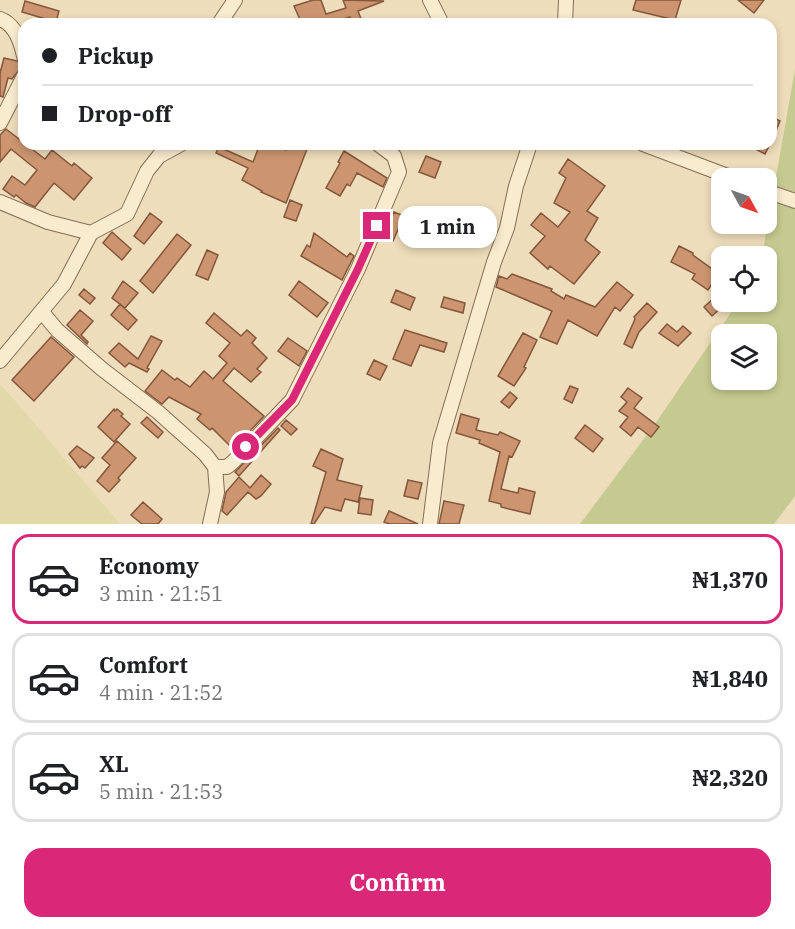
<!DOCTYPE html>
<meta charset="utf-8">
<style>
body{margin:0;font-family:"IBM Plex Serif",serif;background:#f2f2f2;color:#202124;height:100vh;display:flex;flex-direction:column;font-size:22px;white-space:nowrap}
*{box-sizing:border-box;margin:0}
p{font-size:20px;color:#757577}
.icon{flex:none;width:33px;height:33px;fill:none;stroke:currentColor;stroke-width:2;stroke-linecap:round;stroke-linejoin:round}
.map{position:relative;height:524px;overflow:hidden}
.panel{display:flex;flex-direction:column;background:#fff;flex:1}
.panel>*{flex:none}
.top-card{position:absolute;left:18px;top:18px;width:759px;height:132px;border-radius:18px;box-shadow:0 3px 9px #0003;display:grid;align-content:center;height:132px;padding:0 24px;background:#fff}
.needle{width:39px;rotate:130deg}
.fabs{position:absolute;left:711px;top:168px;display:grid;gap:12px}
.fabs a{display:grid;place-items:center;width:66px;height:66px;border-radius:12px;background:#fff;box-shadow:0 3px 9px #0003;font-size:30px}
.end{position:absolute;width:27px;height:27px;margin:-14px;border:8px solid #db2777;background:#fff;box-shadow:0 0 0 3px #fff}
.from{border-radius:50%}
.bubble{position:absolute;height:42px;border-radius:18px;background:#fff;box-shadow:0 3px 9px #0003;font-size:20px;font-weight:700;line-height:42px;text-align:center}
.top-card b{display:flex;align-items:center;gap:21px;height:57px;font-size:22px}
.top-card b+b{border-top:2px solid #e0e0e0}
.top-card i{width:15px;height:15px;background:#202124}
ul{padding:10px 0 0;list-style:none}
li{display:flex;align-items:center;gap:18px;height:90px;margin:0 12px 9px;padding:0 12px;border:3px solid #e0e0e0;border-radius:18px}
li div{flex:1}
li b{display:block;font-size:22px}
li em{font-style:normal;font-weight:700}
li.current{border-color:#db2777}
li>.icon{width:54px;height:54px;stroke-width:1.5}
.button{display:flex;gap:12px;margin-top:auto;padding:12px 24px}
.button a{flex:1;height:69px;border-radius:18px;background:#db2777;color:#fff;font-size:24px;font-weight:700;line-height:69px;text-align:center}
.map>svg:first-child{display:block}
.farmland{fill:#e3d8a9}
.green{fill:#c5cb90;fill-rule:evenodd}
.building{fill:#cc9570;stroke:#84563b;stroke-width:1.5}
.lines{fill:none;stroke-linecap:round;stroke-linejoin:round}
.minor-casing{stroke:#856d55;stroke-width:16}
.minor{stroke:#f9ebce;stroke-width:14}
.route{stroke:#db2777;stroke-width:8}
</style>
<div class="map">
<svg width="795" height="524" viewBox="0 0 795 524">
<rect width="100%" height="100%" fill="#edb"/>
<!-- farmland -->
<path class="farmland" d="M0,384L17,403L120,524H0Z"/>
<!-- green -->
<path class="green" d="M795,69V496L774,524H580L655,424L738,302H766V256H762ZM722,334H766V380H722Z"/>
<!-- building -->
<path class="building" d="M313,0H321L326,14L346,8L343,0L384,1L358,11L363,24H352L350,17L328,24H302L294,6Z
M636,0H681L675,20L633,10Z
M738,0H764L754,13Z
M25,1L59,11L56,22L22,12Z
M4,58L17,61L23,65L12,79L8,78L3,97L0,96V73Z
M771,117L780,121L771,142Z
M6,129L45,159L52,150L72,166L74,163L92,178L74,200L54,183L35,207L26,203L16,195L14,197L3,189L12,176L25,185L37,170L11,149L0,162V135Z
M260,144H272L286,150L289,144L297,148L299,144H309L286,203L261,192L262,191L242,180L248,168L216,153L219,147L253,162Z
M746,144H770L765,154Z
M344,151L387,178L383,187L357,173L350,186L347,184L340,196L326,188L340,163L338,162Z
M426,156L441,162L435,178L419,172Z
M568,159L605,186L587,211L598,218L585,240L600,252L574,284L550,266L548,269L530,253L545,236L531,225L541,213L558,227L570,212L554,203L566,178L559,173Z
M290,200L302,205L296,221L284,217Z
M394,212L404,216L393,241L384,237Z
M150,213L162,222L144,244L134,236Z
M451,223L491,233L489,241L474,237L473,243L448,237Z
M112,232L131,249L122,260L103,243Z
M314,233L347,257L350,253L354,256L342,280L301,256L307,245L310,247Z
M177,234L191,245L153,293L140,281Z
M679,246L693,253V255L719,274L708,290L692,279L695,274L671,262Z
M207,250L218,255L208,280L196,275Z
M512,274L552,289L551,291L564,299L566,295L595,307L617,282L633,295L620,311L615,307L597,336L568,320L557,344L540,337L552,311L496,287L499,276L507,279Z
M123,281L138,293L125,308L112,298Z
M299,281L328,303L317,317L289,295Z
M84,289L95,298L90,304L79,295Z
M396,290L415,298L410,310L391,302Z
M444,297L465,303L463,313L441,307Z
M715,297L723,306L712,316L704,307Z
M647,303L657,312L639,332L632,348L624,344L635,319L634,317Z
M120,304L137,320L128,330L111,315Z
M80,310L93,321L81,335L88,342L87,344L67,325Z
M214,313L241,336L247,330L256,338L252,343L267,358L257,369L261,372L251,382L234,368L223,381L264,416L233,449L212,428L210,430L197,419L201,414L169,397L162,404L145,391L162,370L175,380L177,378L190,387L204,371L213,379L227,363L219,356L230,343L206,323Z
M667,324L677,332L683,326L691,333L678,346L659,333Z
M405,330L447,343L444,352L420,345L411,366L393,359Z
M523,333L537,340L524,367L526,368L514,386L498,376Z
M151,336L162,341L147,368L149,369L147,372L129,363L125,367L109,353L119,343L138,359Z
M51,337L74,357L34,401L12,380Z
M288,338L307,351L299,366L278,351Z
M374,360L387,366L380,380L367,374Z
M570,386L578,389L572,403L564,399Z
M628,388L642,398L634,408L659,427L651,437L638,427L631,436L620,427L628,417L619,411L627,402L621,397Z
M510,392L517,398L509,408L501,402Z
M114,409L115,411L117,409L123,414L121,416L130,424L114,442L98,427Z
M461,414L479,419L476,430L498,435L500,432L520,441L512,457L509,456L501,489L518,493L519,488L535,492L530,514L501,507V504L489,501L500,452L479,443L480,440L456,433Z
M147,417L163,432L158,438L141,423Z
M286,420L297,429L291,435L281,426Z
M585,425L603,439L593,452L575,438Z
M278,428L280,430L239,476L235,472Z
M117,441L136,458L118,478L120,480L109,492L97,481L110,465L102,458Z
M77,446L94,458L85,468L82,466L80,468L69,454Z
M321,449L343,459L337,480L362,486L358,502L345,499L341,511L325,507L314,524H311L326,472L313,466Z
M261,475L271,484L261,496L256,499L248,492L227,515L222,511L226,492L239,477L250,488Z
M408,480L422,483L418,499L404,496Z
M360,498L373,500L371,515L358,513Z
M444,501L464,505L459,524H439Z
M143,502L162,519L158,524H142L131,515Z
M389,511L418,524H389L384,522Z"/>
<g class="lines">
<!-- minor casing -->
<g class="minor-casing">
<path id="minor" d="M430,0L442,24
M0,19C15,24 21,42 24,56
M219,24L235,0
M565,24L566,0
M0,123L24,76
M643,144L733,178
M766,191L795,201
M0,202L48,222L91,233
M42,312L57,330L102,369L158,412L205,454L215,467L217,492L210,524
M0,361L64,284L91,233L127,214L147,171L159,156L181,144
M215,467H227L234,461L292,400L358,269L399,172L394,156L378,144
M430,524L440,443L494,262L507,228L516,186L530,144"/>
</g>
<!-- minor -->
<use href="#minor" class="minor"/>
</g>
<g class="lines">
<!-- route -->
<path class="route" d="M246,447L292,400L358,269L377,226"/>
</g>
</svg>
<div class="fabs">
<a><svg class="needle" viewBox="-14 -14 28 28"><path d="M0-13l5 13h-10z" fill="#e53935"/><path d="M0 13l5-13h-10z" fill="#757577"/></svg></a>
<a><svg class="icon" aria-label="locate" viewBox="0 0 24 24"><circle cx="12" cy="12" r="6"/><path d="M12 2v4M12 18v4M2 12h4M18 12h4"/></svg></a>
<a><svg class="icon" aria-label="layers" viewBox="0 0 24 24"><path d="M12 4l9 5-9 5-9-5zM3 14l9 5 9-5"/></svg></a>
</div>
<i class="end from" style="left:246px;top:447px"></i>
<i class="end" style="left:377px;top:226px"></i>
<div class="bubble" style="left:398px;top:206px;width:99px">1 min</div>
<div class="top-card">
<b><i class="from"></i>Pickup</b>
<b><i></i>Drop-off</b>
</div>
</div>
<section class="panel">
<ul>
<li class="current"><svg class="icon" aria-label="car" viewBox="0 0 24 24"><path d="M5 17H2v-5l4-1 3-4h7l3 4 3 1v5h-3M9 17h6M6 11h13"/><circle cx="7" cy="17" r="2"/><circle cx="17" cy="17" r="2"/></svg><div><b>Economy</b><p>3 min · 21:51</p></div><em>₦1,370</em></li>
<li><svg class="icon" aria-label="car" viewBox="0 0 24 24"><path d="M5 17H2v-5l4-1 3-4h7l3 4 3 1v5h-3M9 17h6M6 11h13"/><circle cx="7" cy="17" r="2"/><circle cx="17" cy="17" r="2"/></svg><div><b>Comfort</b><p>4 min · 21:52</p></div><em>₦1,840</em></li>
<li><svg class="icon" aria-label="car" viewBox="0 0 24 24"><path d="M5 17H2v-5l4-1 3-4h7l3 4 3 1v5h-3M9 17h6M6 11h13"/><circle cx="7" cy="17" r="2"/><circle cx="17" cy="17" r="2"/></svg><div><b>XL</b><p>5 min · 21:53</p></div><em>₦2,320</em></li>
</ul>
<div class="button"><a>Confirm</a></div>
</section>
